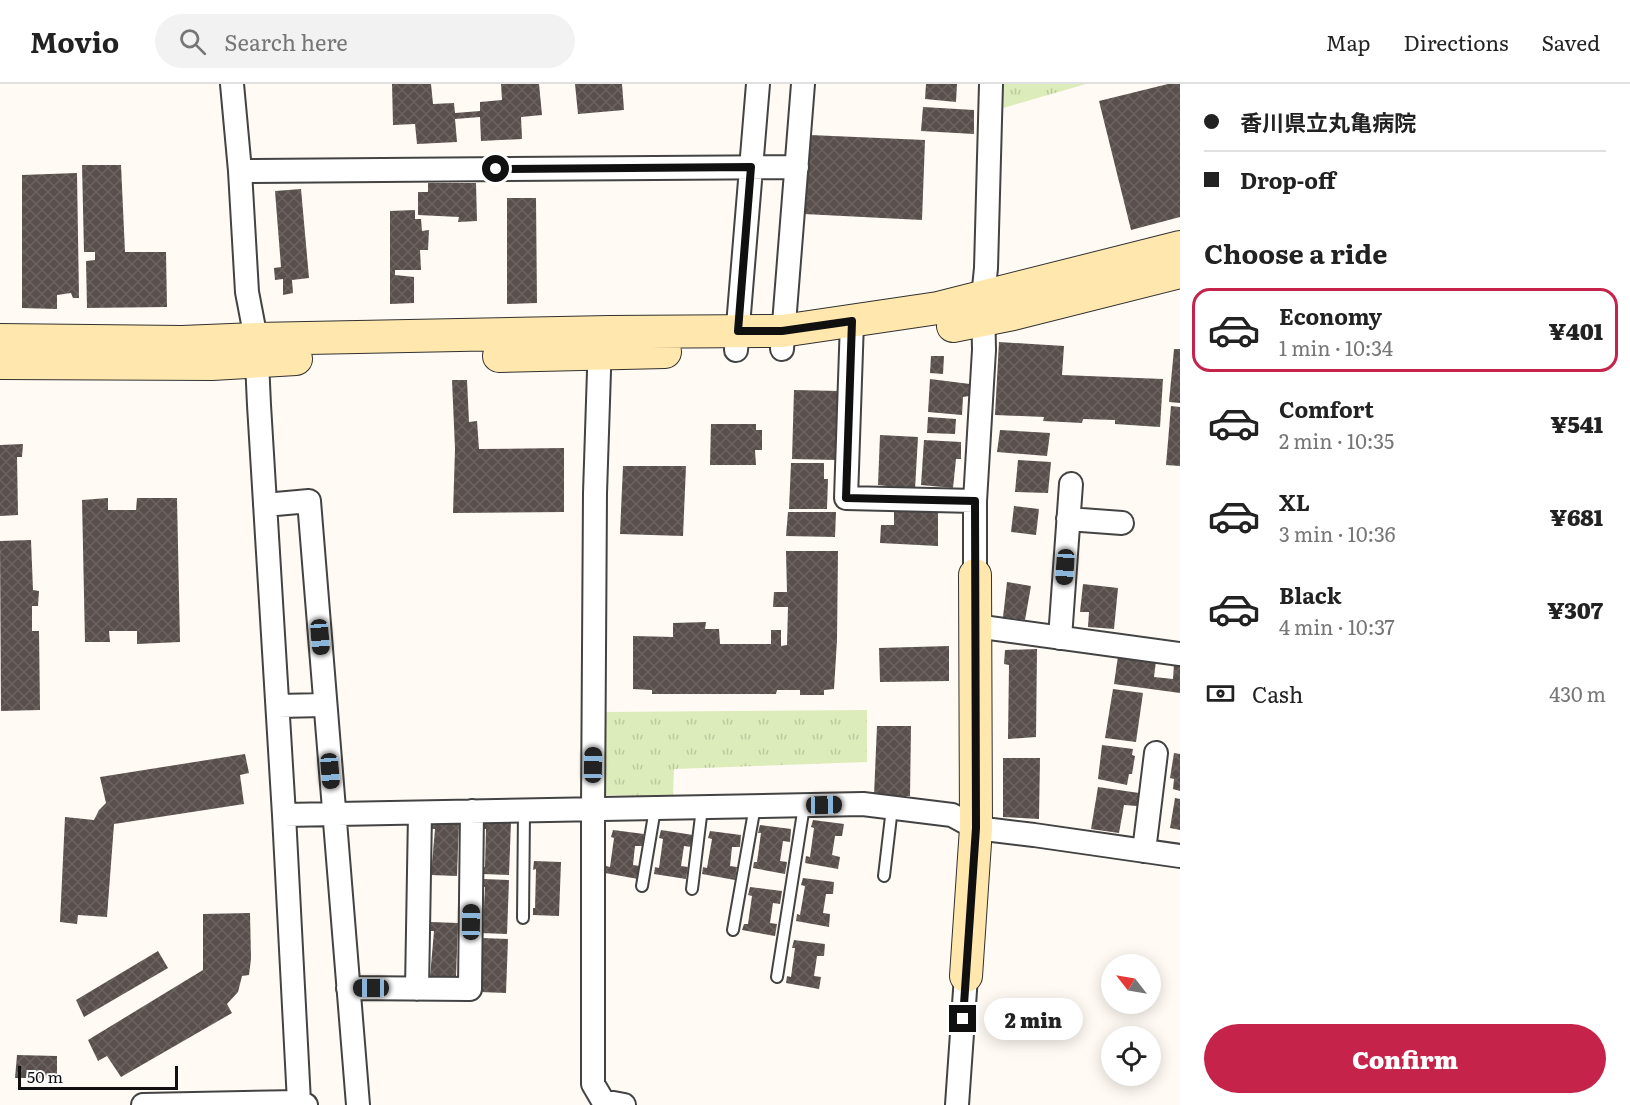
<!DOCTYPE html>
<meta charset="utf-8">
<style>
body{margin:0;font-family:Literata,"Noto Sans JP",serif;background:#f2f2f2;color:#222;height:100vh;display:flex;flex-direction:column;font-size:22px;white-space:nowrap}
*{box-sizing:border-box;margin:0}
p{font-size:20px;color:#767676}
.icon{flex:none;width:33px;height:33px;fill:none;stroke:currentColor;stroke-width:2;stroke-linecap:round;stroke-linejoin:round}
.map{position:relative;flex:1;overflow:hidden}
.sheet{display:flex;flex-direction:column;background:#fff;width:450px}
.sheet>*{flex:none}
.top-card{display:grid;align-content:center;height:132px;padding:0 24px;background:#fff}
.needle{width:39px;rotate:301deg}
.tools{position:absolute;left:1101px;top:870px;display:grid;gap:12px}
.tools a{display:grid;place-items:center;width:60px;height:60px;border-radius:50%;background:#fff;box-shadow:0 3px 15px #0003;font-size:30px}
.scale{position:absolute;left:18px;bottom:15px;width:160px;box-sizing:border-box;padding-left:6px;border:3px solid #101010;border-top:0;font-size:16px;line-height:21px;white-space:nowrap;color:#101010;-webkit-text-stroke:4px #fff;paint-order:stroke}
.end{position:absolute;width:27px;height:27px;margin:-14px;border:8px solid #101010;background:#fff;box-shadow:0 0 0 3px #fff}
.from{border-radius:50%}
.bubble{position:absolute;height:42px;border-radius:21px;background:#fff;box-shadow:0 3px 15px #0003;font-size:20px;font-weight:800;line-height:42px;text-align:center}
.car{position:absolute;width:18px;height:36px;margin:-18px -9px;border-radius:8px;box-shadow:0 0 4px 2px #0007;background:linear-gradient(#222 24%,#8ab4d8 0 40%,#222 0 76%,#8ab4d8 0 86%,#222 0)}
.top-card b{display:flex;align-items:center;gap:21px;height:57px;font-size:22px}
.top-card b+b{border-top:2px solid #e0e0e0}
.top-card i{width:15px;height:15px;background:#222}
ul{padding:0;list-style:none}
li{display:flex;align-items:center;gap:18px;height:84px;margin:0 12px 9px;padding:0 12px;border:3px solid transparent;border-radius:18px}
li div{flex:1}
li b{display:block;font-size:22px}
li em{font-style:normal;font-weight:800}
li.selected{border-color:#c6234a}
li>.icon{width:54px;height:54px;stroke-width:1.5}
h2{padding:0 24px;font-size:27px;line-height:72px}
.pay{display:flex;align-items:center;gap:15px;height:66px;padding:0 24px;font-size:22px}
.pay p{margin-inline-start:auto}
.action{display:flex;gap:12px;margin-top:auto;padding:12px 24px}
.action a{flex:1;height:69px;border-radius:36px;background:#c6234a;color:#fff;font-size:24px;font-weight:800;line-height:69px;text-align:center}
header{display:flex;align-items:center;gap:36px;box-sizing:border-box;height:84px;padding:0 30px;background:#fff;border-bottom:2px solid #e0e0e0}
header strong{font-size:28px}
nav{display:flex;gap:33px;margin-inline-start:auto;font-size:21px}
.search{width:420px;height:54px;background:#f2f2f2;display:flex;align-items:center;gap:15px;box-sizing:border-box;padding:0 21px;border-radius:33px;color:#767676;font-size:22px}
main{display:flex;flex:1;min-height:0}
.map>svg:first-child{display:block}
.park{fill:url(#park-tufts)}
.building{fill:url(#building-cross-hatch)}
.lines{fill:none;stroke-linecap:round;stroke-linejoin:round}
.lane-casing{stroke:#434343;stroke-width:14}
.street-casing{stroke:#434343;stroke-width:26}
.secondary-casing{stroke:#323232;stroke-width:34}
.lane{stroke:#fff;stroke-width:10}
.street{stroke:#fff;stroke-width:22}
.secondary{stroke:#ffe7ae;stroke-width:32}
.route{stroke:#101010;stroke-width:8}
</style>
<header>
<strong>Movio</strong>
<div class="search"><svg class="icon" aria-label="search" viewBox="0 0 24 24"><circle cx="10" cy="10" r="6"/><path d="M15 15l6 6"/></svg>Search here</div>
<nav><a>Map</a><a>Directions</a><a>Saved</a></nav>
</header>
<main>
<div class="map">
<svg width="1180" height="1021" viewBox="0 0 1180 1021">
<defs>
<pattern id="park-tufts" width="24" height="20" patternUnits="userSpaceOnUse" patternTransform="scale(1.5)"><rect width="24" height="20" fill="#ddecbb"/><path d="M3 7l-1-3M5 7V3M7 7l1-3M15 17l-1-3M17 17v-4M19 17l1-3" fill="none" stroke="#bdc9a0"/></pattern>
<pattern id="building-cross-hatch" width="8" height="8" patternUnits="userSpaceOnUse" patternTransform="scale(1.5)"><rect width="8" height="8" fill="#594f4c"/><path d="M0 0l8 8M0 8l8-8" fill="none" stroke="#6c6461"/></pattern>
</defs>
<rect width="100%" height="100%" fill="#fffaf3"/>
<!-- park -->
<path class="park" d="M1003,0H1086L1003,24Z
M867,626V678L674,685L673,713L605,711L604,628Z"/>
<!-- building -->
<path class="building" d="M392,0H431L433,20L454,19L455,29L480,27V18L502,16L501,0H539L542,31L521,33L522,55L481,57L480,33L455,35L457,58L417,60L415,40L393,41Z
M575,0H622L624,26L578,30Z
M926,0H957L956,18L925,15Z
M1168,0H1180V133L1131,146L1099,17Z
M923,23L974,26V50L921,47Z
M810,51L925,56L922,136L804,130Z
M82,81H121L125,168H166L167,223L87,224L86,177L95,176V168H84Z
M77,89L79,214H73L71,209L57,211V225L22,224V91Z
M428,99H476L477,137L458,138L459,133L418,131V108H428Z
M301,105L309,194L292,196L293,209L283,211V195L275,196L274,184L281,183L275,107Z
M507,114H536L537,219L507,220Z
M415,126V135H421L422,147L429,146L428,166H420L421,186H395V191L414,193V219L390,220V127Z
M999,258L1064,262L1062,291L1163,295L1160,343L1115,340V336L1083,335L1082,339L1043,337L1044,333L995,331Z
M1174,265H1180V319L1169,318Z
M931,272H944L943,290L930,289Z
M930,295L970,300L969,312L963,313L962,331L928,328Z
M452,296H467L469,338L477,337L479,365L564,364V428L453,429L455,365Z
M794,306L839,307L837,376L792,375Z
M1171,322L1180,323V382L1166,381Z
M928,333L956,335L955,350L927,349Z
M711,340H756V346H762V366H755L756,381H710Z
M1000,346L1050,349L1047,372L997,368Z
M880,351L918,353L915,405L878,401Z
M924,356L961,358V375H956L953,404L921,401Z
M23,360L22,373H17L18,431L0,432V361Z
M1018,376L1051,378L1048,409L1015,408Z
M791,379H824V395H828L827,425H789Z
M623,382H686L683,452L620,450Z
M108,414V426H136L137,414H177L180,558L137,560V547H109L110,558H85L82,416Z
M1014,422L1039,425L1036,451L1011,448Z
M894,427H938V462L880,459L881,441H894Z
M788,428H836L835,453L786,452Z
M31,456L33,506L39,507L38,522H32V547H39L40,626L1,627L0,457Z
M786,467H838L837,556L834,605L824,606V611H800V606H777L776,610H652V606L633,605V552L673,553V539L706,538L705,545H719L720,560H771V546H781V562L787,561L788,523H773L774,508H787Z
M1007,498L1031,502L1025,536L1003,533Z
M1083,500L1118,504L1114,545L1088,543L1089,528H1080Z
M949,562V597L880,598L879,564Z
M1037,565L1036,653L1008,655L1009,581L1004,580L1005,566Z
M1118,572L1156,577L1154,593L1173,595L1174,580H1180V609L1114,600Z
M1113,605L1143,609L1136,658L1105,654Z
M877,642H911L910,712H874Z
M1102,661L1133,665L1132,671L1135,672L1132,690H1129L1127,701L1098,695Z
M1174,669L1180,670V707L1173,705L1174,695L1170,694Z
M245,670L249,689L240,691L244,720L114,740L107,833L78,831L77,840L60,838L65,733L94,736L99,726L106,719L100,693Z
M1003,674H1040L1039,735L1003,733Z
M1098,703L1139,709L1137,722L1124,721L1119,749L1091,745Z
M1175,714L1180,715V746L1170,744Z
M484,736L511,737L509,791L483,790V783H485L486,745H484Z
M813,736L844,740L842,752H835L832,771L840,773L838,785L805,779L806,772L810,773L814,744L811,743Z
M432,737L459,738L457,792L431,791L435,745H432Z
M760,741L791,745L790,758L783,757L780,777L787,778L785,790L753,784L754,778H757L761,749H758Z
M613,746L644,750L642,762H635L633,781L640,782L638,795L605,789L606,782L610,783L614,754L611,753Z
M661,746L693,751L691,763L684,762L681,782L688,783L686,795L654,790L655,783L659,784L663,755L659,754Z
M710,747L741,751L740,763H732L730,782L737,783L735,796L702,790L703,783L707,784L712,755L708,754Z
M534,777L561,778L559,832L533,831V824H535L536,785L533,786Z
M803,794L834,798L833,810H826L823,829L830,830L829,843L796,837L797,830L800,831L805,802L801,801Z
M483,795L509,796L507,850L481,849V842L483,841L485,803H482Z
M750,803L782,807L780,820L773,819L770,839L777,840L775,852L742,846L744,840H748L752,812L748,811Z
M250,829L251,875L249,891L242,892L238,908L227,920L232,929L121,993L107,972L98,977L88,956L203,886V830Z
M431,838L458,839L456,893H430L434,847H431Z
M482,854L508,855L506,909L480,908V901H482L483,863H481Z
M794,856L825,860L824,872H817L814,892L821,893L819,905L786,899L787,892L791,893L795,864H792Z
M158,867L168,884L84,933L76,916Z
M17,971L57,972V994H15Z"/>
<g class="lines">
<!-- lane casing -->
<g class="lane-casing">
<path id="lane" d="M884,792L892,724
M642,802L655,725
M692,805L702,724
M523,834L524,727
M733,846L755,722
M777,893L804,722"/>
</g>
<!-- street casing -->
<g class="street-casing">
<path id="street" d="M232,0L240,87L247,208L256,255L259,321L284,731L299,1018
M240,87L797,83
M852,237L846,414L975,417
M597,255L599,287L595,409L593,726V1000L603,1017L624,1021
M782,265L803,0
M736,266L758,0
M265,421L309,417L358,1021
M1068,435L1122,439
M975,491V417L984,266L983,214L986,184L991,0
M975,542L1180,570
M1060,554L1071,400
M278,622L325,621
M284,731L863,720L952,731L976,744L1034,751L1180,772
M1144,767L1156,669
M348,904L470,905L472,727
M417,905L420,729
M143,1021L299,1018L306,1021
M957,1021L966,892"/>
</g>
<!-- secondary casing -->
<g class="secondary-casing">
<path id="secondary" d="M953,242L1013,230L1180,188
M0,256L182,258L256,255L609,248L782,247L938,224L1180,163
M499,272L665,268
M0,279L212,280L296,275
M966,892L976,744L975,491"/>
</g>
<!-- lane -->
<use href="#lane" class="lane"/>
<!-- street -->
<use href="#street" class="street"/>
<!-- secondary -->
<use href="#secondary" class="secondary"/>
</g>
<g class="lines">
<!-- route -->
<path class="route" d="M496,85L751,83L738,247H782L852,237L846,414L975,417L976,744L963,935"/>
</g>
</svg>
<div class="tools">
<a><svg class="needle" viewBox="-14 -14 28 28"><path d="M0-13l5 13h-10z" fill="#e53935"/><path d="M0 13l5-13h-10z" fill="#767676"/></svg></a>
<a><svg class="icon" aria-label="locate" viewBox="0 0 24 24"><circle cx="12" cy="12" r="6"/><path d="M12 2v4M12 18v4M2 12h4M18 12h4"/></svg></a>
</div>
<div class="scale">50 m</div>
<i class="end from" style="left:496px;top:85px"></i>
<i class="end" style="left:963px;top:935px"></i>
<div class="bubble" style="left:984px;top:914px;width:99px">2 min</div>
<i class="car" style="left:1065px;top:483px;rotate:184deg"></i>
<i class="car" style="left:320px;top:553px;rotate:175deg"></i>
<i class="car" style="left:593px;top:681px;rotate:1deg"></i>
<i class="car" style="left:330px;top:687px;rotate:175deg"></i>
<i class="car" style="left:824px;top:721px;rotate:89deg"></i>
<i class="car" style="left:471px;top:838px;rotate:1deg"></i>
<i class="car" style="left:371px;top:904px;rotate:270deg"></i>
</div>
<section class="sheet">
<div class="top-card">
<b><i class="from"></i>香川県立丸亀病院</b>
<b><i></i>Drop-off</b>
</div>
<h2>Choose a ride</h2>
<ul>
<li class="selected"><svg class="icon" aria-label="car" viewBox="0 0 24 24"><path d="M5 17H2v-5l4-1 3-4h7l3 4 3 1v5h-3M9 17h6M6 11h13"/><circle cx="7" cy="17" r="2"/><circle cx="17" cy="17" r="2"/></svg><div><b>Economy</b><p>1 min · 10:34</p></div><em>¥401</em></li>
<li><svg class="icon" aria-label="car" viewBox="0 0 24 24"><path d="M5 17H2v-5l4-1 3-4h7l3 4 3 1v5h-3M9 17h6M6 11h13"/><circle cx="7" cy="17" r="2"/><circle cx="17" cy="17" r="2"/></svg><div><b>Comfort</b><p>2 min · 10:35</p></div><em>¥541</em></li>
<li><svg class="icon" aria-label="car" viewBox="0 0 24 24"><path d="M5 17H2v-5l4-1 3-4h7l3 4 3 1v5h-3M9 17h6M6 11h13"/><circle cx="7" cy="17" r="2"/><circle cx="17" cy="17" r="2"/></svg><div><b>XL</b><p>3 min · 10:36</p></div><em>¥681</em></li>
<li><svg class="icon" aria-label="car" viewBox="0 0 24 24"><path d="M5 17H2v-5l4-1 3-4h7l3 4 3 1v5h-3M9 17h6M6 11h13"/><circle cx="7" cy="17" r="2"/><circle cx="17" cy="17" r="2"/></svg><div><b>Black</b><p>4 min · 10:37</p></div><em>¥307</em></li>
</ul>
<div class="pay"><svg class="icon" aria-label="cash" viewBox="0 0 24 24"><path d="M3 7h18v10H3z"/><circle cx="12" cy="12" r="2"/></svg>Cash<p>430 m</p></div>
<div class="action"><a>Confirm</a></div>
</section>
</main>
